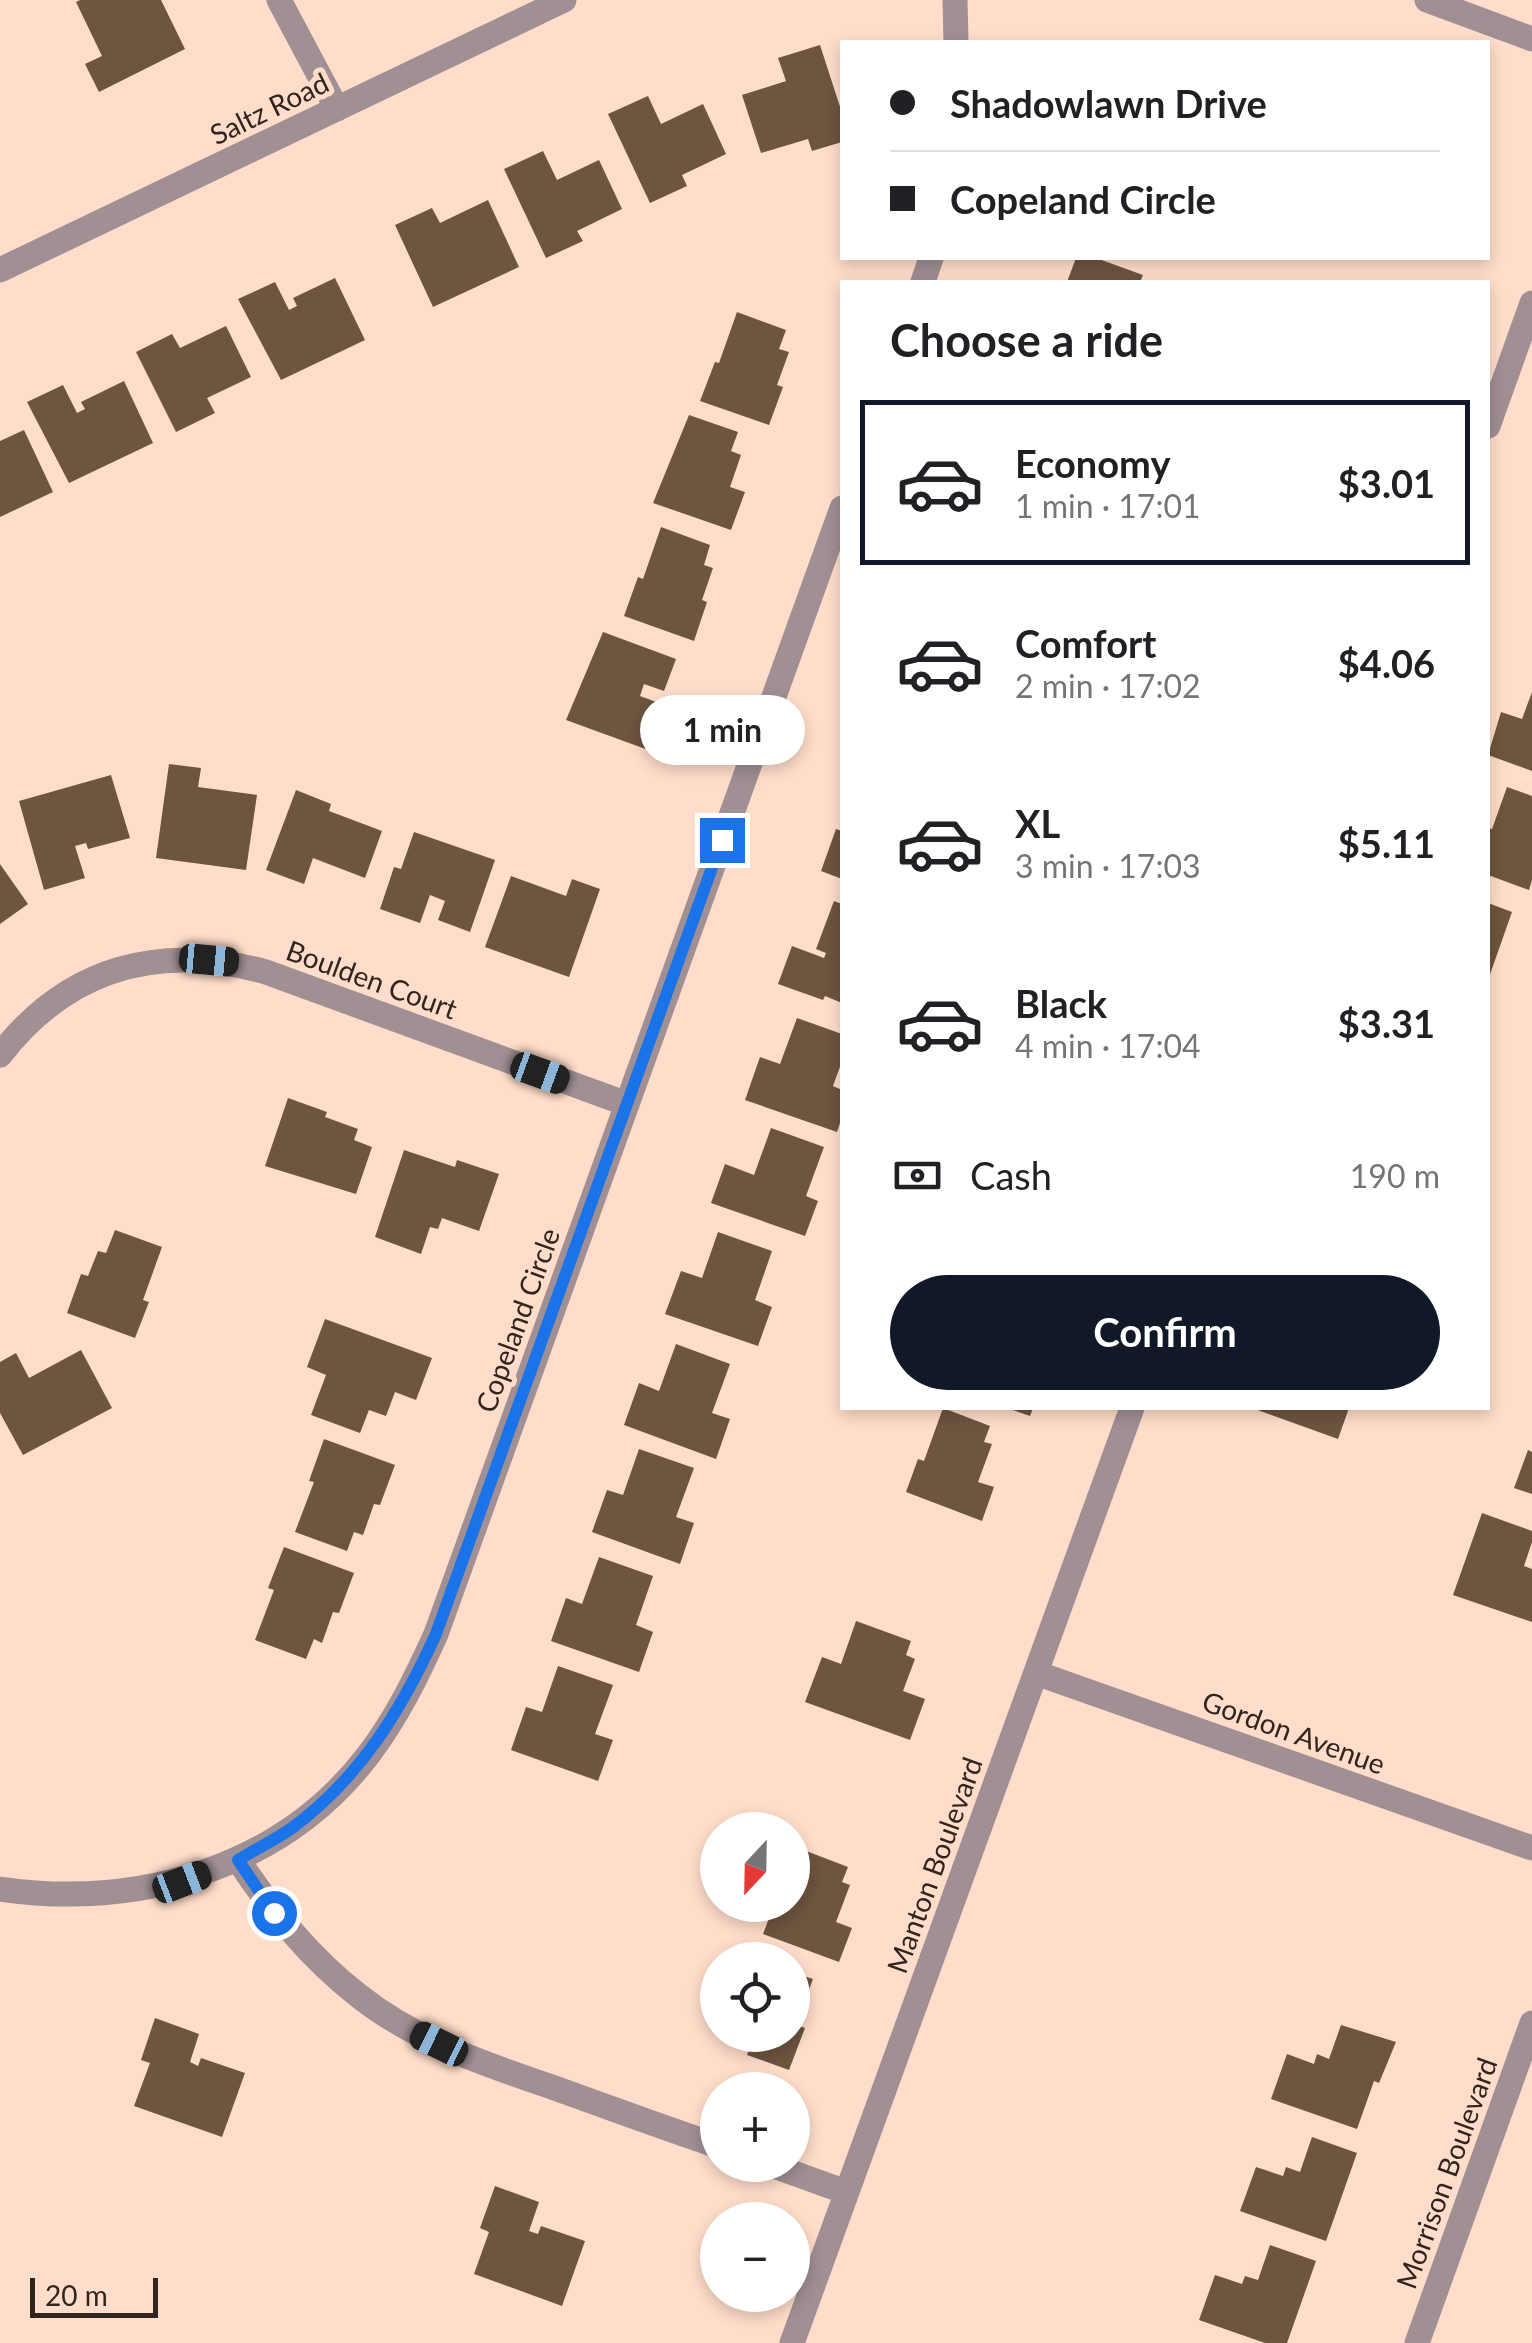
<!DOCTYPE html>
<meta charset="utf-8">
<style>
body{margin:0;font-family:Lato,sans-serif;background:#f2f2f2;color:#202124;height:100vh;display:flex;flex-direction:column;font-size:38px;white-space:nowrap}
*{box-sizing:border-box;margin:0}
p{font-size:32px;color:#757577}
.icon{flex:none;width:55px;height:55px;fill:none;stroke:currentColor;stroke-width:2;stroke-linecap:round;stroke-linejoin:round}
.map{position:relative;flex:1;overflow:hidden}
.drawer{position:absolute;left:840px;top:280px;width:650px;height:1130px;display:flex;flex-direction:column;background:#fff;border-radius:0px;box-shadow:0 5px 15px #0003}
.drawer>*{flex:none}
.banner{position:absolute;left:840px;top:40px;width:650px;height:220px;border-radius:0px;box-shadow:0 5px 15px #0003;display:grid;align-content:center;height:220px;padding:0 50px;background:#fff}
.needle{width:65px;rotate:202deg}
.buttons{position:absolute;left:700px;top:1812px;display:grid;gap:20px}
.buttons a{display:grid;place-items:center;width:110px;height:110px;border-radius:50%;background:#fff;box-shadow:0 5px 15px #0003;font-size:50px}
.scale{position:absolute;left:30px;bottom:25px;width:128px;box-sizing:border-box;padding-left:10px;border:5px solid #31241d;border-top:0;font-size:28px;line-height:35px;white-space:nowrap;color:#31241d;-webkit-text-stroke:8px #ffddca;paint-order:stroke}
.end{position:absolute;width:45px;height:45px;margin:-22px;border:12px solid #1a73e8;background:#fff;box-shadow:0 0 0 5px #fff}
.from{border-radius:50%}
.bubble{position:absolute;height:70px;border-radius:35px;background:#fff;box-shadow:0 5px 15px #0003;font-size:32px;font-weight:700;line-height:70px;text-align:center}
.car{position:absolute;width:30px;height:60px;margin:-30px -15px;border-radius:12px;box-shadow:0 0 8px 2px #0007;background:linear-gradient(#222 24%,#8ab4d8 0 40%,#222 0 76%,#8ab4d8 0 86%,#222 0)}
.banner b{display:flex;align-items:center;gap:35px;height:95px;font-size:38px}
.banner b+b{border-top:2px solid #e0e0e0}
.banner i{width:25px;height:25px;background:#202124}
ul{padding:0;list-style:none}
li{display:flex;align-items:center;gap:30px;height:165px;margin:0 20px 15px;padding:0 30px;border:5px solid transparent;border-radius:0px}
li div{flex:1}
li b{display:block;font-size:38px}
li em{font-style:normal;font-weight:700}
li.active{border-color:#111827}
li>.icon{width:90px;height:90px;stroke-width:1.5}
h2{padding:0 50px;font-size:45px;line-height:120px}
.pay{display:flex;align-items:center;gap:25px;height:110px;padding:0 50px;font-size:38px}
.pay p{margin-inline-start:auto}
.cta{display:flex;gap:20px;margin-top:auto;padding:20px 50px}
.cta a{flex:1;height:115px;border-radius:60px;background:#111827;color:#fff;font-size:40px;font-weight:700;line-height:115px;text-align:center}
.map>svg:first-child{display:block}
.building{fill:#6d553f}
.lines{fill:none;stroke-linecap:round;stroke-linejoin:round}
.minor{stroke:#a08f93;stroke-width:25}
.route{stroke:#1a73e8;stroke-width:12}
.labels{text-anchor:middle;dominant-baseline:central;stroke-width:10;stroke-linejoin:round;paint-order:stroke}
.street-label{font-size:28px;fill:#31241d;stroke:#ffddca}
</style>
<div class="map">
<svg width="1532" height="2343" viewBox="0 0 1532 2343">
<rect width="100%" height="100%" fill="#ffddca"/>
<!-- building -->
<path class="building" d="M80,0H161L185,49L99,92L85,64L102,56L76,2Z
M820,45L842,113V142L812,151L808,139L761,153L742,95L786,81L778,58Z
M648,96L661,124L703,104L726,154L682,175L687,186L650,203L608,114Z
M543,151L557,180L599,160L622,209L577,231L583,241L546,258L504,169Z
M488,200L519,267L433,307L395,225L432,208L440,223Z
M1076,258H1096L1143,275L1140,282H1067Z
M335,278L365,340L281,380L238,299L275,282L289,310L297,306L293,298Z
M737,312L786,330L779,349L789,352L777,385L783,387L769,425L700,401L715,362L719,363Z
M226,326L251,377L207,398L215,413L176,432L136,352L172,334L180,348Z
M124,381L153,443L69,483L27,402L63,385L77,413L85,409L81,402Z
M689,415L738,432L731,451L741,455L730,487L745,492L731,530L653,503Z
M24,430L53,492L0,517V441Z
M661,527L710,545L704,565L713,568L702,600L707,602L694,641L624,616L638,577L643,579Z
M603,632L676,659L664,691L644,684L640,696L667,706L651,751L566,720Z
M1532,692V771L1488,755L1501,712L1522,719Z
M169,764L201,768L198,787L257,795L246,870L156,858Z
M111,775L130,838L88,849L86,843L75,846L85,878L44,890L19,801Z
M1507,787L1532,796V880L1529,890L1488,875V828L1492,829Z
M296,790L331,804L329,811L382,831L365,878L313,858L304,884L266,870Z
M836,829L842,831V879L821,871Z
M414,832L495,860L470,932L438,920L445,901L430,895L420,923L380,909L394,867L401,869Z
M0,864L28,904L0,924Z
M511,876L566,896L572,879L600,889L569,977L485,947Z
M834,901L842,904V1003L825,996L823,1000L778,984L792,946L824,958L826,953L816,949Z
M1488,903L1512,912L1488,980Z
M797,1018L842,1034V1061L833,1086L842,1090V1117L837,1132L745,1100L760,1057L780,1064Z
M288,1098L327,1112L325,1117L358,1129L354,1140L372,1147L356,1194L265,1166Z
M771,1128L824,1147L806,1196L818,1201L805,1236L711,1203L725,1164L754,1175Z
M404,1150L455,1167L457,1160L499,1174L479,1231L442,1218L438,1229L430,1227L421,1254L375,1237Z
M115,1230L162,1247L143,1300L149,1302L135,1338L67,1313L81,1274L88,1276L98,1251L106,1253Z
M718,1232L772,1251L755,1300L772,1307L758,1346L665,1314L681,1271L702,1278Z
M325,1319L432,1358L416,1400L395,1392L386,1416L369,1410L360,1433L311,1415L326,1375L307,1367Z
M676,1344L730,1364L712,1413L730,1419L716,1459L624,1425L639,1383L659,1391Z
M81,1350L112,1408L23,1455L0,1413V1362L16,1353L29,1378Z
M943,1408L990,1426L984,1442L992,1444L978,1482L994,1487L982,1521L906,1492L918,1459L924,1461Z
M1007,1408H1033L1030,1416Z
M1252,1408H1349L1338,1439Z
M324,1439L395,1465L380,1505L374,1504L363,1535L354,1532L347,1551L295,1532L314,1482L309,1481Z
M639,1449L694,1468L676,1517L694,1523L680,1564L592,1532L607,1490L623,1495Z
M1528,1450L1532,1452V1494L1514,1488Z
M1482,1513L1532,1531V1542L1524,1566L1532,1569V1622L1453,1595Z
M284,1547L354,1573L339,1613L333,1612L322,1643L314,1639L306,1659L255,1640L274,1590L268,1588Z
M599,1557L653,1576L636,1625L653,1632L639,1672L551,1641L566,1598L582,1604Z
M856,1621L911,1641L906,1655L915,1659L903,1691L925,1699L910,1740L805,1702L822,1657L841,1664Z
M558,1666L613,1685L595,1734L613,1740L598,1781L511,1750L526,1707L542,1712Z
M801,1849L848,1867L842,1882L850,1885L836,1922L852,1928L839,1962L763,1934L774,1905H792V1873Z
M792,1972L813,1979L800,2013L792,2010Z
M155,2018L199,2034L190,2062L198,2066L201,2058L245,2073L222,2137L134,2106L150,2063L141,2060Z
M792,2023L805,2028L789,2070L747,2055L750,2046L722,2035H792Z
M1341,2025L1396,2042L1379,2083L1374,2081L1357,2129L1271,2099L1287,2054L1314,2064L1317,2054L1329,2059Z
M1312,2137L1357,2153L1326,2241L1240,2211L1256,2167L1283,2176L1286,2167L1300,2172Z
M495,2186L539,2202L529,2231L538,2234L541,2226L585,2241L562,2306L474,2274L489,2232L480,2228Z
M1270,2245L1316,2261L1287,2343H1265L1199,2320L1215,2275L1242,2284L1245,2276L1258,2280Z"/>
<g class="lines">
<!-- minor -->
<path class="minor" d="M279,0L337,109
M955,0L956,42
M1427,0L1532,39
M0,270L564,0
M923,282L931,258
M1488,426L1532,303
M0,1055C69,966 161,943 266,972L627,1104
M1036,1673L1532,1848
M238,1860C273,1912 310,1958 359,1996C416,2041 484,2064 552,2087C607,2107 662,2127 718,2146
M0,1889C138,1909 282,1869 369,1754C397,1717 417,1676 436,1634L842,508
M771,2165L846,2192
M792,2343L1132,1408
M1417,2343L1532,2023"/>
</g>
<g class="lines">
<!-- route -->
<path class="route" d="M274,1913L238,1860C256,1849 275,1840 292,1828C360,1778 402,1709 436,1634L722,840"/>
</g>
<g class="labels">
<!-- street labels -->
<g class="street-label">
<text transform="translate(269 108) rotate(-26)">Saltz Road</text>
<text transform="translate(372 979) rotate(20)">Boulden Court</text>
<text transform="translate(517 1320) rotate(-70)">Copeland Circle</text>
<text transform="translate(1294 1732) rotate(20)">Gordon Avenue</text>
<text transform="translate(934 1865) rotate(-70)">Manton Boulevard</text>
<text transform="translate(1446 2173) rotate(-70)">Morrison Boulevard</text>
</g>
</g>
</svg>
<div class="buttons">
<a><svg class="needle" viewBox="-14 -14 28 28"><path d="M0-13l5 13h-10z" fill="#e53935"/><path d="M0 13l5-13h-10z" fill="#757577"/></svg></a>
<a><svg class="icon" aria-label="locate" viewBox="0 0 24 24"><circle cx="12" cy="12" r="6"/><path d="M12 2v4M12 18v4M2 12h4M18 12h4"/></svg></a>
<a>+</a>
<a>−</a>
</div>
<div class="scale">20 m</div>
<i class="end from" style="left:274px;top:1913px"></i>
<i class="end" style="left:722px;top:840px"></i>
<div class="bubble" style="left:640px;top:695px;width:165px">1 min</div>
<i class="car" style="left:209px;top:960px;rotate:95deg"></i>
<i class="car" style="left:540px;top:1073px;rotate:110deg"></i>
<i class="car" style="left:182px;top:1882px;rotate:69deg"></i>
<i class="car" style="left:439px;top:2044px;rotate:296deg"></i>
<div class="banner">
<b><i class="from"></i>Shadowlawn Drive</b>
<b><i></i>Copeland Circle</b>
</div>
<section class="drawer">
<h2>Choose a ride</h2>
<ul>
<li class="active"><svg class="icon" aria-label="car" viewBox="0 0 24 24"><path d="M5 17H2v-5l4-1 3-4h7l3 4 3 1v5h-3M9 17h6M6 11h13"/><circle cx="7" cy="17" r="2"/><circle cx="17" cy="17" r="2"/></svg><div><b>Economy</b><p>1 min · 17:01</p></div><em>$3.01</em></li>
<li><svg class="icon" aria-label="car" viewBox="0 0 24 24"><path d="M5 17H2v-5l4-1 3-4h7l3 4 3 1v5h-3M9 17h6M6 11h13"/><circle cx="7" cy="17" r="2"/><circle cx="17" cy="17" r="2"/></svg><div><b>Comfort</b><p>2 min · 17:02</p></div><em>$4.06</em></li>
<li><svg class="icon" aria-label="car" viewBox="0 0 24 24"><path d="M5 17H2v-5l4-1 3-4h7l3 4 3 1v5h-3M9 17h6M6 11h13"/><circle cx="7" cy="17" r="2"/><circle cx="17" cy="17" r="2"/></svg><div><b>XL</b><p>3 min · 17:03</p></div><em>$5.11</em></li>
<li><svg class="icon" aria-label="car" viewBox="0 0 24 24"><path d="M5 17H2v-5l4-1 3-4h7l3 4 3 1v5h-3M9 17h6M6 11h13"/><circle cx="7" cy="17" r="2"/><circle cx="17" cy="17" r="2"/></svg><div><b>Black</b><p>4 min · 17:04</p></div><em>$3.31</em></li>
</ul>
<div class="pay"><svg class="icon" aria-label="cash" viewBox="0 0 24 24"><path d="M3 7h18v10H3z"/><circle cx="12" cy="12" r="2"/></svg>Cash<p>190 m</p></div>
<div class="cta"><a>Confirm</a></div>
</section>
</div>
